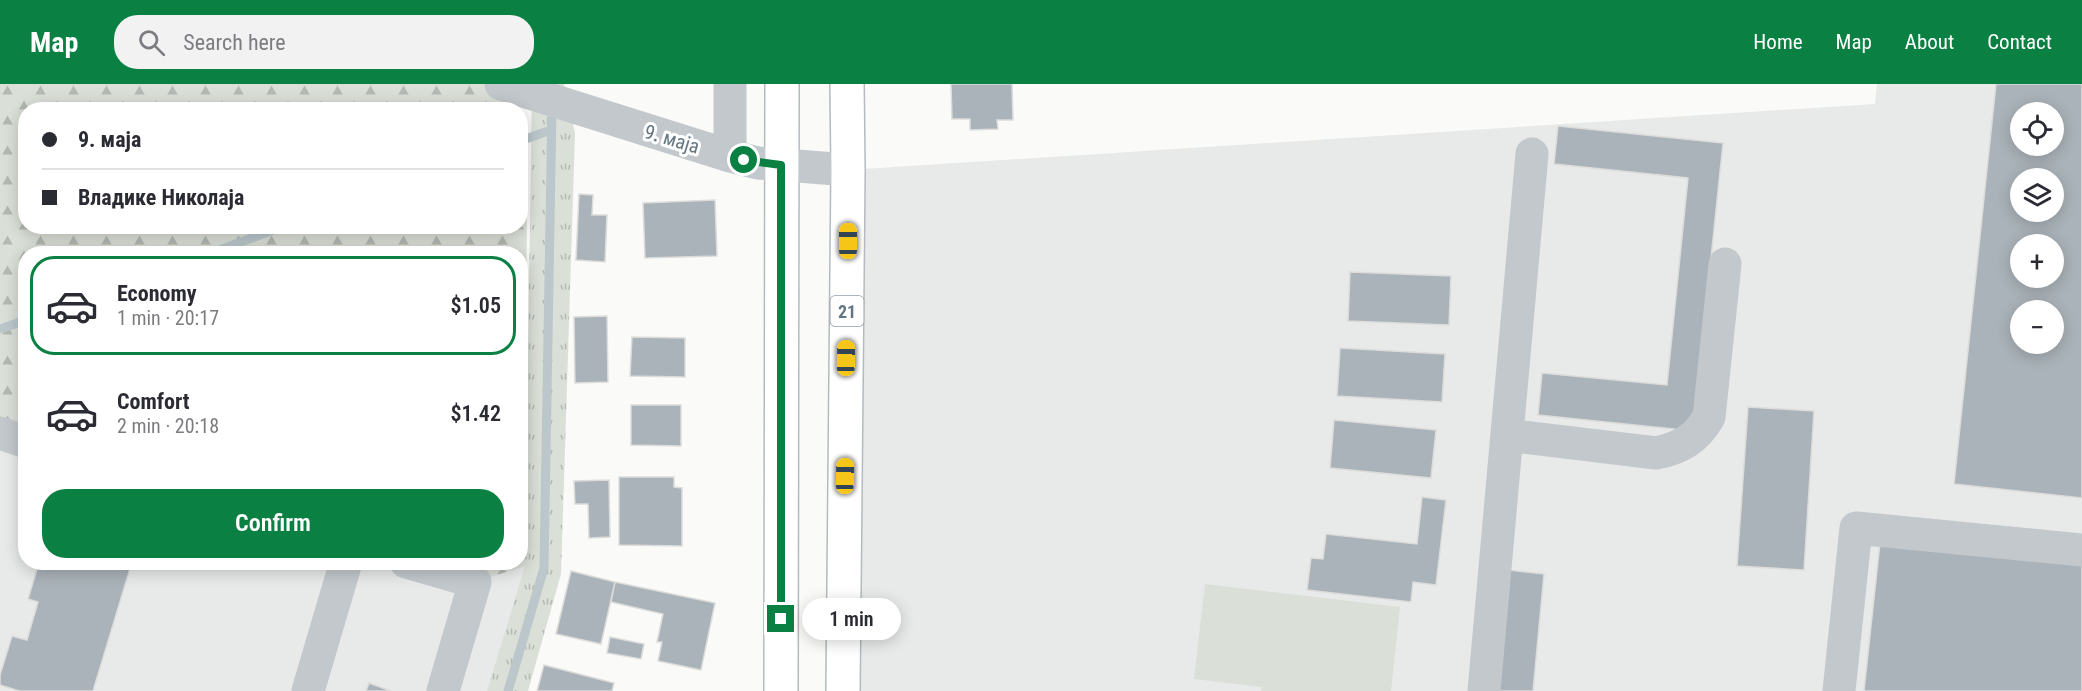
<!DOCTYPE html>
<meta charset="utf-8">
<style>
body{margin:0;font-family:"Roboto Condensed",sans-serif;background:#f2f2f3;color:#2b2b33;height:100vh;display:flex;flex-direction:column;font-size:22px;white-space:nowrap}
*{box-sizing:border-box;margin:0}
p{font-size:20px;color:#7c7c81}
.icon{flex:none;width:33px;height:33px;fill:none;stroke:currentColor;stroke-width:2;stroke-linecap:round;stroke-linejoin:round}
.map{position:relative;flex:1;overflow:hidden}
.sheet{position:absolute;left:18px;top:162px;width:510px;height:324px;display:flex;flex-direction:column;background:#fff;border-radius:24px;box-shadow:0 3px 15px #0003}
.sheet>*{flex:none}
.top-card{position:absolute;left:18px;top:18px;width:510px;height:132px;border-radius:24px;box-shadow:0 3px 15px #0003;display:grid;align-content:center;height:132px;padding:0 24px;background:#fff}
.tools{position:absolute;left:2010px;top:18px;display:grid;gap:12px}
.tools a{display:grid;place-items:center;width:54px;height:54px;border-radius:50%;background:#fff;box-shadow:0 3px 15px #0003;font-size:30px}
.end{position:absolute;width:27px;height:27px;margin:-14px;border:8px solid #0b8043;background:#fff;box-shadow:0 0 0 3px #fff}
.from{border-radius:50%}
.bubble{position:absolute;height:42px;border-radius:21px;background:#fff;box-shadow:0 3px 15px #0003;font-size:20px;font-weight:600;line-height:42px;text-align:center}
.car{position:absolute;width:18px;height:36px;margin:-18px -9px;border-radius:8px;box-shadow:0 0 4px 2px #0007;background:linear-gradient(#f5c518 24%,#345 0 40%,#f5c518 0 76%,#345 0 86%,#f5c518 0)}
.top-card b{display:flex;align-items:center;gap:21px;height:57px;font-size:22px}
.top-card b+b{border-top:2px solid #e1e1e2}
.top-card i{width:15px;height:15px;background:#2b2b33}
ul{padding:10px 0 0;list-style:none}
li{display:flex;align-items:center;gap:18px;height:99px;margin:0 12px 9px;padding:0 12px;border:3px solid transparent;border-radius:24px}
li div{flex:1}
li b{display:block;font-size:22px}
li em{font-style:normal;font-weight:600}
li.current{border-color:#0b8043}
li>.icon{width:54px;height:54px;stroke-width:1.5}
.cta{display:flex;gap:12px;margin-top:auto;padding:12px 24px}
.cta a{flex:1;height:69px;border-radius:24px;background:#0b8043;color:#fff;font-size:24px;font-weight:600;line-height:69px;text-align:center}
header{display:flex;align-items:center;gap:36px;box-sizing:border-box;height:84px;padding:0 30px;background:#0b8043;color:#fff}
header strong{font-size:28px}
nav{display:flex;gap:33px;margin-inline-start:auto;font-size:21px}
.search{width:420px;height:54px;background:#f2f2f3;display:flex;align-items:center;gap:15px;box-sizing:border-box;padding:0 21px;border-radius:24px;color:#7c7c81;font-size:22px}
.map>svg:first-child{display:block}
.built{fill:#e8e9e9;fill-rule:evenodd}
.grass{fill:url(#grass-tufts)}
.forest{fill:url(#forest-firs)}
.park{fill:#dadfd7}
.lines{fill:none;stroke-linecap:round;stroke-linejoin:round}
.stream{stroke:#bbc7cb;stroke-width:9}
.building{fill:#aab3b9;stroke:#dcdcda;stroke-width:1.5;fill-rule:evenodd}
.major-casing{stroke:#b5babe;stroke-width:36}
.minor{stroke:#c3c8cc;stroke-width:33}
.major{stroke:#fff;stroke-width:33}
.route{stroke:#0b8043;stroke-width:8}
.labels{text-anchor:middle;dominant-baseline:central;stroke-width:6;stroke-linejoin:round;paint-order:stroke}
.shield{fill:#fff;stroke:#939fa8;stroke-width:1.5}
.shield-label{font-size:18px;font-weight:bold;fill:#657683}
.street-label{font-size:20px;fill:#657683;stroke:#fff}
</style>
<header>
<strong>Map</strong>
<div class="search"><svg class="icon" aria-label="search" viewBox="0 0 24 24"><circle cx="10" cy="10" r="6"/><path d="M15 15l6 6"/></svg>Search here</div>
<nav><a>Home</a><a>Map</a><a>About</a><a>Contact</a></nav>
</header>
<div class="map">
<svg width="2082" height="607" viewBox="0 0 2082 607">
<defs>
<pattern id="grass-tufts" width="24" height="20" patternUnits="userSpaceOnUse" patternTransform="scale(1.5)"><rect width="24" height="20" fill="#dadfd7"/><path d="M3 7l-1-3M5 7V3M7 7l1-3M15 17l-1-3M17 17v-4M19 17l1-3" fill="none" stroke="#b4b9b4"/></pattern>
<pattern id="forest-firs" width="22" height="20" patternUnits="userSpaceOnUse" patternTransform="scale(1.5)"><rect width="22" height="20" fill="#dadfd7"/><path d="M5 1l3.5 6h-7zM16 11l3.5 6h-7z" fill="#b4b9b4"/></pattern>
</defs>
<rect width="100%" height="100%" fill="#fafaf8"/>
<!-- built -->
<path class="built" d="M0,0L516,25L26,26V142H520L521,41L527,65L525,482L508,607H0ZM26,170H520V478H26Z
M1877,0H2082V607H843L848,86L1875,20ZM2020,28H2054V62H2020ZM2020,94H2054V128H2020ZM2020,160H2054V194H2020ZM2020,226H2054V260H2020Z"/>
<!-- grass -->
<path class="grass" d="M532,0H564L575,49L561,490L528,607H487L525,482Z"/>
<!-- forest -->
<path class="forest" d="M0,0H501L510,3L516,25L26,26V142H520L521,41L527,65L525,482L475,498L406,479L520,478V170H26L25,358L0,349Z"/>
<!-- park -->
<path class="park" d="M1205,500L1400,523L1391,607H1261L1262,603L1194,595Z"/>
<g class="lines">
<!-- stream -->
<path class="stream" d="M520,57L551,46
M209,170L284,142
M0,245L26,236
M508,607L544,484L552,23"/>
</g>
<!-- building -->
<path class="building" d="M951,0H1012L1013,36H997L998,45L970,46V35H952Z
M1996,0H2082V414L1954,400ZM2020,28H2054V62H2020ZM2020,94H2054V128H2020ZM2020,160H2054V194H2020ZM2020,226H2054V260H2020Z
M1558,42L1723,59L1693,347L1538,331L1542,289L1667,301L1688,94L1554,80Z
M579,110L593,111L592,131H607L605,178L576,176Z
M715,116L717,172L645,174L643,119Z
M1350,188L1451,192L1449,241L1348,237Z
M607,232L608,298L575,299L574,233Z
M632,253L685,254V293L630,292Z
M1340,264L1445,270L1442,318L1337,312Z
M631,321H681V362L631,361Z
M1748,323L1814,327L1804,486L1737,482Z
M1334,336L1436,346L1431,394L1330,384Z
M619,393H674V403L682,404V462L619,461Z
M609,396L610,453L589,454L588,420H575L574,397Z
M1422,413L1446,416L1436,501L1413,498L1411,518L1307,506L1311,474L1323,475L1326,450L1417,460Z
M1880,459L2082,480V607H1864Z
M39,478H132L93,607H19L0,601V591L12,552L27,556L38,518L28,515Z
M1509,486L1544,490L1533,607H1497Z
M571,487L615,498L601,560L556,550Z
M615,498L715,519L701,586L658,577L662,558H657L663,530L611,518Z
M610,553L644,560L641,575L607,569Z
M544,581L614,599L612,607H537Z
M369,599L391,607H366Z"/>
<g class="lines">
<!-- major casing -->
<g class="major-casing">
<path id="major" d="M781,607L782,0
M843,607L848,86L847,0"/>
</g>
<!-- minor -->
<path class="minor" d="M501,0L730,72L758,79L848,86
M730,72V0
M0,349L26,358
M1507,351L1656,369C1681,364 1696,355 1709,333L1725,180
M406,478L475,498L443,607
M308,607L346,478
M1484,607L1532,70
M1839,607L1856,444L2082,466"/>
<!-- major -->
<use href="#major" class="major"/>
</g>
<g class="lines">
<!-- route -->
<path class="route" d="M744,76L781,81V535"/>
</g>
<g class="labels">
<!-- shield labels -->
<rect class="shield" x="830.5" y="212" width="33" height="30" rx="4.5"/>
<g class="shield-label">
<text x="847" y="227">21</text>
</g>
<!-- street labels -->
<g class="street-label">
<text transform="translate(672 55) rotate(17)">9. маја</text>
</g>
</g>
</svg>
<div class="tools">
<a><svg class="icon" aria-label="locate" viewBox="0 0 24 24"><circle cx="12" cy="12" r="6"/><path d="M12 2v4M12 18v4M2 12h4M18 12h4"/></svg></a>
<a><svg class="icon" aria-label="layers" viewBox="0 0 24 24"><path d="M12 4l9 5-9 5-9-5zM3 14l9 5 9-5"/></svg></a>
<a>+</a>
<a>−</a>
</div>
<i class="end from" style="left:744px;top:76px"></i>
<i class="end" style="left:781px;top:535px"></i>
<div class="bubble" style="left:802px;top:514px;width:99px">1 min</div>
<i class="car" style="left:848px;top:157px;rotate:0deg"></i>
<i class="car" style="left:846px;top:274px;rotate:1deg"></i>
<i class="car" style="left:845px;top:392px;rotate:1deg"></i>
<div class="top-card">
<b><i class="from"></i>9. маја</b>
<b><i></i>Владике Николаја</b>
</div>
<section class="sheet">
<ul>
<li class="current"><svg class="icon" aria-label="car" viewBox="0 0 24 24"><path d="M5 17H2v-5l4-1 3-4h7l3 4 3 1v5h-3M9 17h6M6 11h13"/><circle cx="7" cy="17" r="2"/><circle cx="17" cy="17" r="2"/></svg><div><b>Economy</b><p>1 min · 20:17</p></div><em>$1.05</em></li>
<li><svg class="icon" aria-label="car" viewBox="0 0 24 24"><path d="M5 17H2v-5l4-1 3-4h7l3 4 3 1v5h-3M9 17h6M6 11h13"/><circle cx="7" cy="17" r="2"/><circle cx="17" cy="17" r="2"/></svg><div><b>Comfort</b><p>2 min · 20:18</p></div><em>$1.42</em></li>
</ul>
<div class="cta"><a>Confirm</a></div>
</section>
</div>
